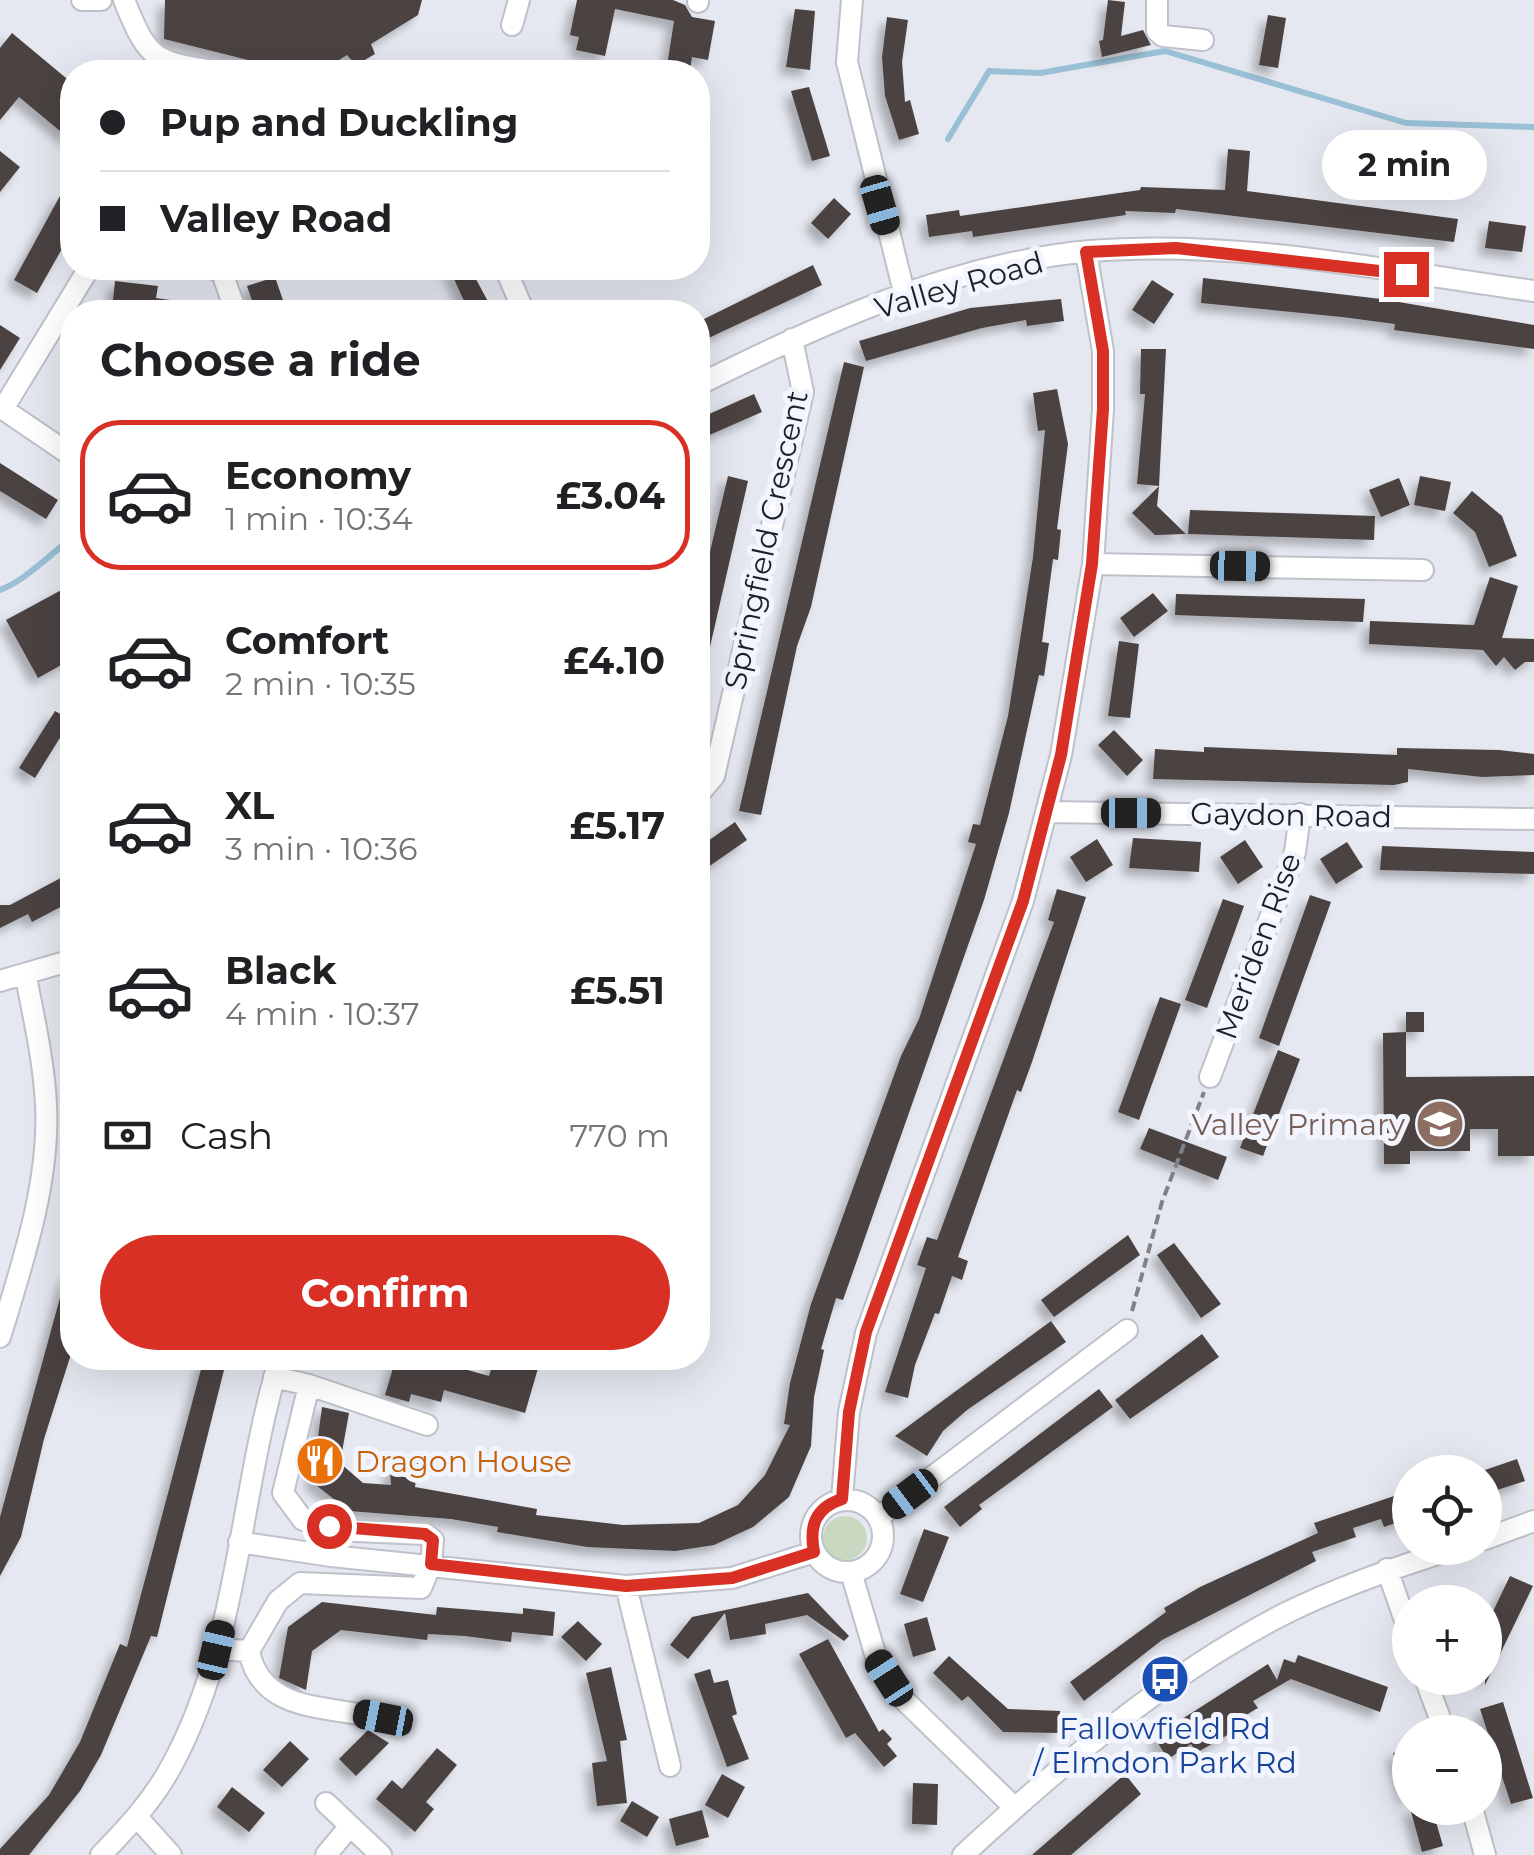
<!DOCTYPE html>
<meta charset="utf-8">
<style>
body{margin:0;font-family:Montserrat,sans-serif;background:#f2f2f2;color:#202124;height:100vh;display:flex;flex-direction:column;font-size:38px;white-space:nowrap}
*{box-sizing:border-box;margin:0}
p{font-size:32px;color:#757577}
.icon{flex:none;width:55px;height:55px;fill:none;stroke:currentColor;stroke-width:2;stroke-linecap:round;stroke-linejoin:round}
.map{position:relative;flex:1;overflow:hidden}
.drawer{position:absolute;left:60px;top:300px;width:650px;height:1070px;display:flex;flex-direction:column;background:#fff;border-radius:40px;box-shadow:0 10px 40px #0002}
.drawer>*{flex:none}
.guide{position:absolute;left:60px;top:60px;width:650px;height:220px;border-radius:40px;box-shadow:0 10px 40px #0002;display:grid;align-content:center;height:220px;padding:0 40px;background:#fff}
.fabs{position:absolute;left:1392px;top:1455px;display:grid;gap:20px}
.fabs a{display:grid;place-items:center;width:110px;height:110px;border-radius:50%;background:#fff;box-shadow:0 10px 40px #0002;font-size:50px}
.end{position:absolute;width:45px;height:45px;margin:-22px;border:12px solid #d93025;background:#fff;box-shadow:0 0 0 5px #fff}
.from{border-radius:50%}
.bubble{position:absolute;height:70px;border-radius:35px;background:#fff;box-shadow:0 10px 40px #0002;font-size:32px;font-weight:700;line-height:70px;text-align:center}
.car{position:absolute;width:30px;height:60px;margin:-30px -15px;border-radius:12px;box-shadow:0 0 8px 2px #0007;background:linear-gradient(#222 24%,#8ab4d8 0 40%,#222 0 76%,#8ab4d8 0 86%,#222 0)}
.guide b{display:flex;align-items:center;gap:35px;height:95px;font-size:38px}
.guide b+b{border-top:2px solid #e0e0e0}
.guide i{width:25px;height:25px;background:#202124}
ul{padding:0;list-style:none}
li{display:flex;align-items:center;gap:30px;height:150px;margin:0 20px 15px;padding:0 20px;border:5px solid transparent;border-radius:40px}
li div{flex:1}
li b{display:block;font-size:38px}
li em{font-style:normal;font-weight:700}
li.active{border-color:#d93025}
li>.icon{width:90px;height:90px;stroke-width:1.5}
h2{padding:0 40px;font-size:45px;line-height:120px}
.pay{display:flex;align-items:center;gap:25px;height:110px;padding:0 40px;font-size:38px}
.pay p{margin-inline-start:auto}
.button{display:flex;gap:20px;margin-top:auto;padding:20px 40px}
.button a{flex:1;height:115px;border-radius:60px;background:#d93025;color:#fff;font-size:40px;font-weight:700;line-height:115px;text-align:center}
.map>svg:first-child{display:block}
.green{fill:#c8d8c1}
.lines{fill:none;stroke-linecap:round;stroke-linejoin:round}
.stream{stroke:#99c0d5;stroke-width:6}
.building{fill:#4b4242;filter:url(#shadow)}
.minor-casing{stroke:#bec1c9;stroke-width:24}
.path{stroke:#808288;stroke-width:4;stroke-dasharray:10 5;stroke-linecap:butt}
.minor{stroke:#fff;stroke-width:20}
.route{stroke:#d93025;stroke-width:12}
.labels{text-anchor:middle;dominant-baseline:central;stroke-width:10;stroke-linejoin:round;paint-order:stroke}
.street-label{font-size:30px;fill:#1e1f22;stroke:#f3f5fe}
.education-label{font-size:30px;fill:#785e54;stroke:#f3f5fe;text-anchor:end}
.food-label{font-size:30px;fill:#c56008;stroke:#f3f5fe;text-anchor:start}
.transit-label{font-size:30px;fill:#164399;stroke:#f3f5fe}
</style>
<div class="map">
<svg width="1534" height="1855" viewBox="0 0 1534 1855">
<defs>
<filter id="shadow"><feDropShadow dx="-7" dy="7" stdDeviation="5" flood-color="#0004"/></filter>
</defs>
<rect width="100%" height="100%" fill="#e5e8f0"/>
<!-- green -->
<path class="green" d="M823 1538a22 22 0 1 1 44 0a22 22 0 1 1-44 0Z"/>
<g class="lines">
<!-- stream -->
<path class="stream" d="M948,139L989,71L1040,73L1165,51L1406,123L1534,127
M0,590C26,580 49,555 72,538"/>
</g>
<!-- building -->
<path class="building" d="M165,0H422L418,15L371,44L375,54L356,65L347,55L320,72H296L164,39Z
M577,0H673L685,5L692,17L715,21L708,60L692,57L690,70L667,66L674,21L615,9L605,56L576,50L579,37L570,35Z
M1108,0L1125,2L1121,36L1143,30L1151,45L1102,57L1099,41L1103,40Z
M795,9L815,11L810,70L786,67Z
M1268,15L1286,18L1278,68L1259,65Z
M887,17L908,20L902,62L905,102L910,100L919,134L899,140L885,96L882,57Z
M12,33L72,83V141L19,97L0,120V48Z
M809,87L830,156L812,161L791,91Z
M1228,149L1250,151L1247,191L1458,219L1454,242L1176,209L1175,213L1125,211L1126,215L973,237L972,231L929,237L926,215L959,210L960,216L1140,190L1141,187L1225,190Z
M0,151L20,167L0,192Z
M61,194L72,201V231L37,293L14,280Z
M834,198L851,214L828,239L811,223Z
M1489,221L1526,226L1522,252L1485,248Z
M813,265L822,285L698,343V322Z
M449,268H470L492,309L469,312Z
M275,277L287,312H256L247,286Z
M1203,278L1381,299L1534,325V349L1394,330L1395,324L1342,317L1201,303Z
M1152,280L1174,294L1154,324L1132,310Z
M115,281L158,286L156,298L191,303L190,312L112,309Z
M1061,299L1064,321L1027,326L1026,320L982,328L866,361L859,341L970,308Z
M0,325L20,338L0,370Z
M1141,349H1166L1159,486L1137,484L1145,394H1140Z
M844,362L864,367L811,607L797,646L761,815L739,811Z
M1057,389L1068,444L1057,529L1061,530L1058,560L1053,559L1042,642L1049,643L1044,676L1039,675L1009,813L984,900L843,1300L836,1298L821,1349L824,1350L814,1397L811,1446L789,1497L753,1527L714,1545L675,1551L587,1547L497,1532L498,1527L451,1519L349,1511L312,1482L322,1407L349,1413L340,1463L363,1483L391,1485L390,1471L401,1459L418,1463L415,1487L537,1509L536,1515L623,1525L699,1523L738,1505L765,1475L790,1425L784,1424L790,1383L811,1304L901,1056L919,1019L976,844L968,842L973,824L980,825L1008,716L1033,557L1045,430L1038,431L1033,393Z
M754,394L762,412L698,440V419Z
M0,463L58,500L46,519L0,491Z
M728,476L748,481L704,673L698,672V602Z
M1420,476L1451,482L1445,511L1414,505Z
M1399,478L1410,505L1381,517L1369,490Z
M1159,486L1157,506L1186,534L1155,535L1132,513Z
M1472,491L1502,516L1517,556L1489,567L1475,532L1453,513Z
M1190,510L1375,516L1374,540L1188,534Z
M1490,577L1518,586L1502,638L1534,639V662H1525L1515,670L1504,657L1496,666L1483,650L1369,644L1370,621L1474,625Z
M67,587L72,597V659L38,678L6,620Z
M1153,593L1168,611L1134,637L1120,618Z
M1176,594L1365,599L1363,622L1175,615Z
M1119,641L1139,644L1130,718L1108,716Z
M55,711L71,720L35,778L19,768Z
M1114,730L1143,760L1127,776L1098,745Z
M1204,747L1397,755V748L1499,750L1534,754V775L1482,777L1408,769V782L1394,785L1153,779L1155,749L1204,752Z
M735,822L747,840L698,874V848Z
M1133,838L1201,842L1199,872L1129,868Z
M1097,839L1113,865L1086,882L1070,857Z
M1245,840L1263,867L1238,884L1220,857Z
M1347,842L1363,867L1336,884L1320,859Z
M1382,846L1534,852V874L1380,870Z
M72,872V901L32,922L28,914L0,928V905H10Z
M1057,889L1086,897L1032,1062L1021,1092L1017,1090L958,1257L968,1261L962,1280L952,1276L939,1314L935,1313L915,1365L908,1398L885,1392L926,1268L917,1265L927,1237L937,1240L1054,922L1048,920Z
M1310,895L1331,902L1279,1046L1259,1038Z
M1223,899L1244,906L1207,1008L1185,1000Z
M1160,997L1181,1004L1139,1120L1118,1112Z
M1406,1012H1424V1032H1406Z
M1406,1032V1077L1534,1076V1156H1498V1129H1470V1151H1410V1164H1384L1383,1033Z
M1278,1050L1300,1059L1263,1156L1240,1148Z
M1149,1128L1227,1157L1218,1180L1140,1149Z
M1128,1235L1140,1255L1054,1317L1041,1300Z
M1174,1243L1221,1304L1201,1318L1157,1255Z
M67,1272L72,1273V1351L44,1439L21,1537L0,1576V1517Z
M1051,1321L1066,1342L967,1410L943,1431L927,1456L895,1436Z
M1202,1334L1219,1357L1130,1419L1115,1400Z
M204,1358H227L157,1637L151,1636L101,1755L80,1791L29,1855H0V1849L49,1795L80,1742L120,1644L127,1647Z
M396,1358H425L489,1376L495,1358H541L525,1413L444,1390L441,1402L411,1394L409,1402L385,1395Z
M1099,1389L1113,1407L979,1505L982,1509L960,1527L944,1507Z
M1517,1459L1525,1481L1485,1494V1470Z
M1406,1492L1410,1518L1384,1527L1381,1519L1353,1528L1356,1537L1312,1552L1316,1561L1162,1640L1084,1701L1070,1682L1166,1612L1164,1608L1200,1587L1318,1533L1314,1523Z
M924,1529L949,1537L923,1602L900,1594Z
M1510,1576L1533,1586L1485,1685V1628Z
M808,1593L849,1636L844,1641L807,1615L765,1624L766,1634L730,1640L725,1613L688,1659L670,1645L692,1617Z
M322,1602L436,1615L437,1607L523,1614V1608L555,1612L553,1636L512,1632L511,1642L465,1636L428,1634L427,1640L341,1630L312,1651L306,1690L279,1678L288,1627Z
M927,1617L936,1650L913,1657L904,1624Z
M578,1621L602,1644L586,1661L561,1637Z
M828,1639L879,1732L883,1729L892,1739L887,1744L897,1756L884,1767L855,1733L846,1738L799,1654Z
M1298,1655L1388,1687L1380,1712L1291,1679L1253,1701L1258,1708L1234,1722L1238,1729L1196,1753L1191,1744L1168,1759L1154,1737L1268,1664L1277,1680L1284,1659L1295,1663Z
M949,1656L1008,1709L1060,1711L1059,1733L1003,1732L968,1696L962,1701L933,1673Z
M611,1667L627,1740L620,1741L627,1803L597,1806L592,1763L607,1761L586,1673Z
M710,1669L714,1683L728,1680L737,1714L732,1716L749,1759L727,1767L694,1674Z
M1503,1702L1533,1798L1511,1804L1480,1709Z
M368,1730L389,1743L356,1776L339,1759Z
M290,1741L309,1759L282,1787L263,1770Z
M437,1748L457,1765L426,1802L434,1809L415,1832L376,1799L392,1780L402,1789Z
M1410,1749V1797L1405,1798L1393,1753Z
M722,1774L745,1787L728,1818L705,1805Z
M1125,1774L1141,1794L1102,1828L1071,1855H1032Z
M913,1783L938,1784L937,1825L912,1824Z
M232,1787L265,1813L249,1832L217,1807Z
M632,1801L659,1817L647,1837L620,1821Z
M1410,1808H1432L1443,1846L1422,1852Z
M702,1810L709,1837L676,1846L669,1819Z"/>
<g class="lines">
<!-- minor casing -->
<g class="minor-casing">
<path id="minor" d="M82,0H101
M124,0C149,62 154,62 221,72
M852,0L847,62L905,296
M1157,0V31L1163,36L1203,40
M698,2V0
M512,25L519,0
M212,268L222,273L236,312
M505,268L524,312
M698,385C818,325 953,263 1090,251C1237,239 1388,271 1534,291
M0,407L72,456
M3,409L89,268
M1093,564L1423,570
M698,795L714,776L803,392L792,339
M1049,812L1534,819
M0,981L72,960
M1210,1077L1295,852L1300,814
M0,1337C22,1265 50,1182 46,1105C44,1062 34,1019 26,977
M309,1385L427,1425
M842,1499L849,1412L866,1333L1023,901L1061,755L1093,564L1103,409V351L1086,252
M811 1536a36 36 0 1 1 72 0a36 36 0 1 1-72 0Z
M879,1517L1127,1330
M1485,1539L1534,1521
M239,1542L331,1556L626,1586L732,1578L814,1552
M1387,1569L1410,1635
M851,1572L876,1657L902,1698L1015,1808
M626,1586L670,1766
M216,1649L249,1651L278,1601L300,1583L421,1588L431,1564L433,1540L425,1534L356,1531L303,1520L283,1493L309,1385L274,1377
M249,1651C263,1721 344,1702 397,1724
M1425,1678L1445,1732
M326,1803L381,1855
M1472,1808L1485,1855
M137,1817L171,1855
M101,1855C128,1827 154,1799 172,1765C240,1640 239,1491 280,1358
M326,1855L350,1826
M963,1855C1061,1765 1166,1674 1286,1613C1341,1586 1399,1566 1457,1548"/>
</g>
<!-- path -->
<path class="path" d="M1132,1311L1162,1202L1204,1092"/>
<!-- minor -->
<use href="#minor" class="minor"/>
</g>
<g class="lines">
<!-- route -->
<path class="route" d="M329,1526L425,1534L433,1540L431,1564L626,1586L732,1578L814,1552C809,1526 815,1508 842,1499L849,1412L866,1332L1023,901L1061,755L1092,564L1103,409V351L1086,252L1176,248L1406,274"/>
</g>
<!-- icons -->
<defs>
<g id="school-disc" transform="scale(2.5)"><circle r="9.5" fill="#8d6e63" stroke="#f3f5fe"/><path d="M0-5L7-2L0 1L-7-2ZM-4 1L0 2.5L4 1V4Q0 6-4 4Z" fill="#fff"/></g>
<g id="restaurant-disc" transform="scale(2.5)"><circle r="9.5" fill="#e8710a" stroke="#f3f5fe"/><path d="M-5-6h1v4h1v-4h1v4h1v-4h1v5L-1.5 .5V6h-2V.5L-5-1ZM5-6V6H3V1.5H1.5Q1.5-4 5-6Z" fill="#fff"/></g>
<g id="bus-disc" transform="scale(2.5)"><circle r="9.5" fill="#1a4fb4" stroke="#f3f5fe"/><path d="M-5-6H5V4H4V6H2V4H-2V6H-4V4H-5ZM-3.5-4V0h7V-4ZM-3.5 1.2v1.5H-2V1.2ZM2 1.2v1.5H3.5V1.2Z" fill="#fff"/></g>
</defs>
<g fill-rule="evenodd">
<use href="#school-disc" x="1440" y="1124"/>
<use href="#restaurant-disc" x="320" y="1461"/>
<use href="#bus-disc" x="1165" y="1679"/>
</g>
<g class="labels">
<!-- street labels -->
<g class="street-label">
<text transform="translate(959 285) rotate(-16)">Valley Road</text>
<text transform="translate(766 540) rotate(-78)">Springfield Crescent</text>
<text transform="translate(1291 815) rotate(1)">Gaydon Road</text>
<text transform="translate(1258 946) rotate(-70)">Meriden Rise</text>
</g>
<!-- education labels -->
<g class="education-label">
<text x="1405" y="1124">Valley Primary</text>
</g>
<!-- food labels -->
<g class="food-label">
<text x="355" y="1461">Dragon House</text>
</g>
<!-- transit labels -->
<g class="transit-label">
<text x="1165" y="1728">Fallowfield Rd<tspan x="1165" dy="34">/ Elmdon Park Rd</tspan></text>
</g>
</g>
</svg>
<div class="fabs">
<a><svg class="icon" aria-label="locate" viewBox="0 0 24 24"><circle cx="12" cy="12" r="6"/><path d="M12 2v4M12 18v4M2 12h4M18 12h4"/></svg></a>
<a>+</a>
<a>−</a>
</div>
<i class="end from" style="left:329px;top:1526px"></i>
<i class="end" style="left:1406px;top:274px"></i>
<div class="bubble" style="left:1322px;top:130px;width:165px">2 min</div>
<i class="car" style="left:880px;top:205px;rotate:164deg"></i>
<i class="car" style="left:1240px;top:566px;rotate:91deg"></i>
<i class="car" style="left:1131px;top:813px;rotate:90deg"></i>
<i class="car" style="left:910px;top:1494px;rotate:233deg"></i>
<i class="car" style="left:216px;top:1650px;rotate:13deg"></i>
<i class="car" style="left:889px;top:1678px;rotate:327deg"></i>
<i class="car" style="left:383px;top:1718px;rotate:281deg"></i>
<div class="guide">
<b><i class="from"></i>Pup and Duckling</b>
<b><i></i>Valley Road</b>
</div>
<section class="drawer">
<h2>Choose a ride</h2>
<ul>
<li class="active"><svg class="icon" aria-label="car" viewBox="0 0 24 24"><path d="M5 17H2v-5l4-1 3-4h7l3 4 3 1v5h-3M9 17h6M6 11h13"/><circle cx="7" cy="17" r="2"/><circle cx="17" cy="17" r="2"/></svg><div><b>Economy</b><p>1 min · 10:34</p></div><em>£3.04</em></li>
<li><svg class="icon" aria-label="car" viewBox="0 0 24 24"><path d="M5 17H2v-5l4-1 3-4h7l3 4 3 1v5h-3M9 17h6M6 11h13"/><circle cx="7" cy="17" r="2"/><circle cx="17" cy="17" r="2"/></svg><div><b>Comfort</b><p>2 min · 10:35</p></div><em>£4.10</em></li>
<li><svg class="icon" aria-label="car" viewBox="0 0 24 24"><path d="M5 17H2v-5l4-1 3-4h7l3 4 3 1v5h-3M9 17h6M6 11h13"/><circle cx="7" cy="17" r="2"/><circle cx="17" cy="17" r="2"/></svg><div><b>XL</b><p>3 min · 10:36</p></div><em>£5.17</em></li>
<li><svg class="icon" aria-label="car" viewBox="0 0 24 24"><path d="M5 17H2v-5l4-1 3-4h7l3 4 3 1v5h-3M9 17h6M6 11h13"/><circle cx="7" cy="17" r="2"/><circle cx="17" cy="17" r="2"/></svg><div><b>Black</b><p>4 min · 10:37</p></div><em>£5.51</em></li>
</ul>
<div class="pay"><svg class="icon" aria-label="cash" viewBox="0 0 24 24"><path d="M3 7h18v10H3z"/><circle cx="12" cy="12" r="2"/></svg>Cash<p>770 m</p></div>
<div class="button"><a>Confirm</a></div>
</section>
</div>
